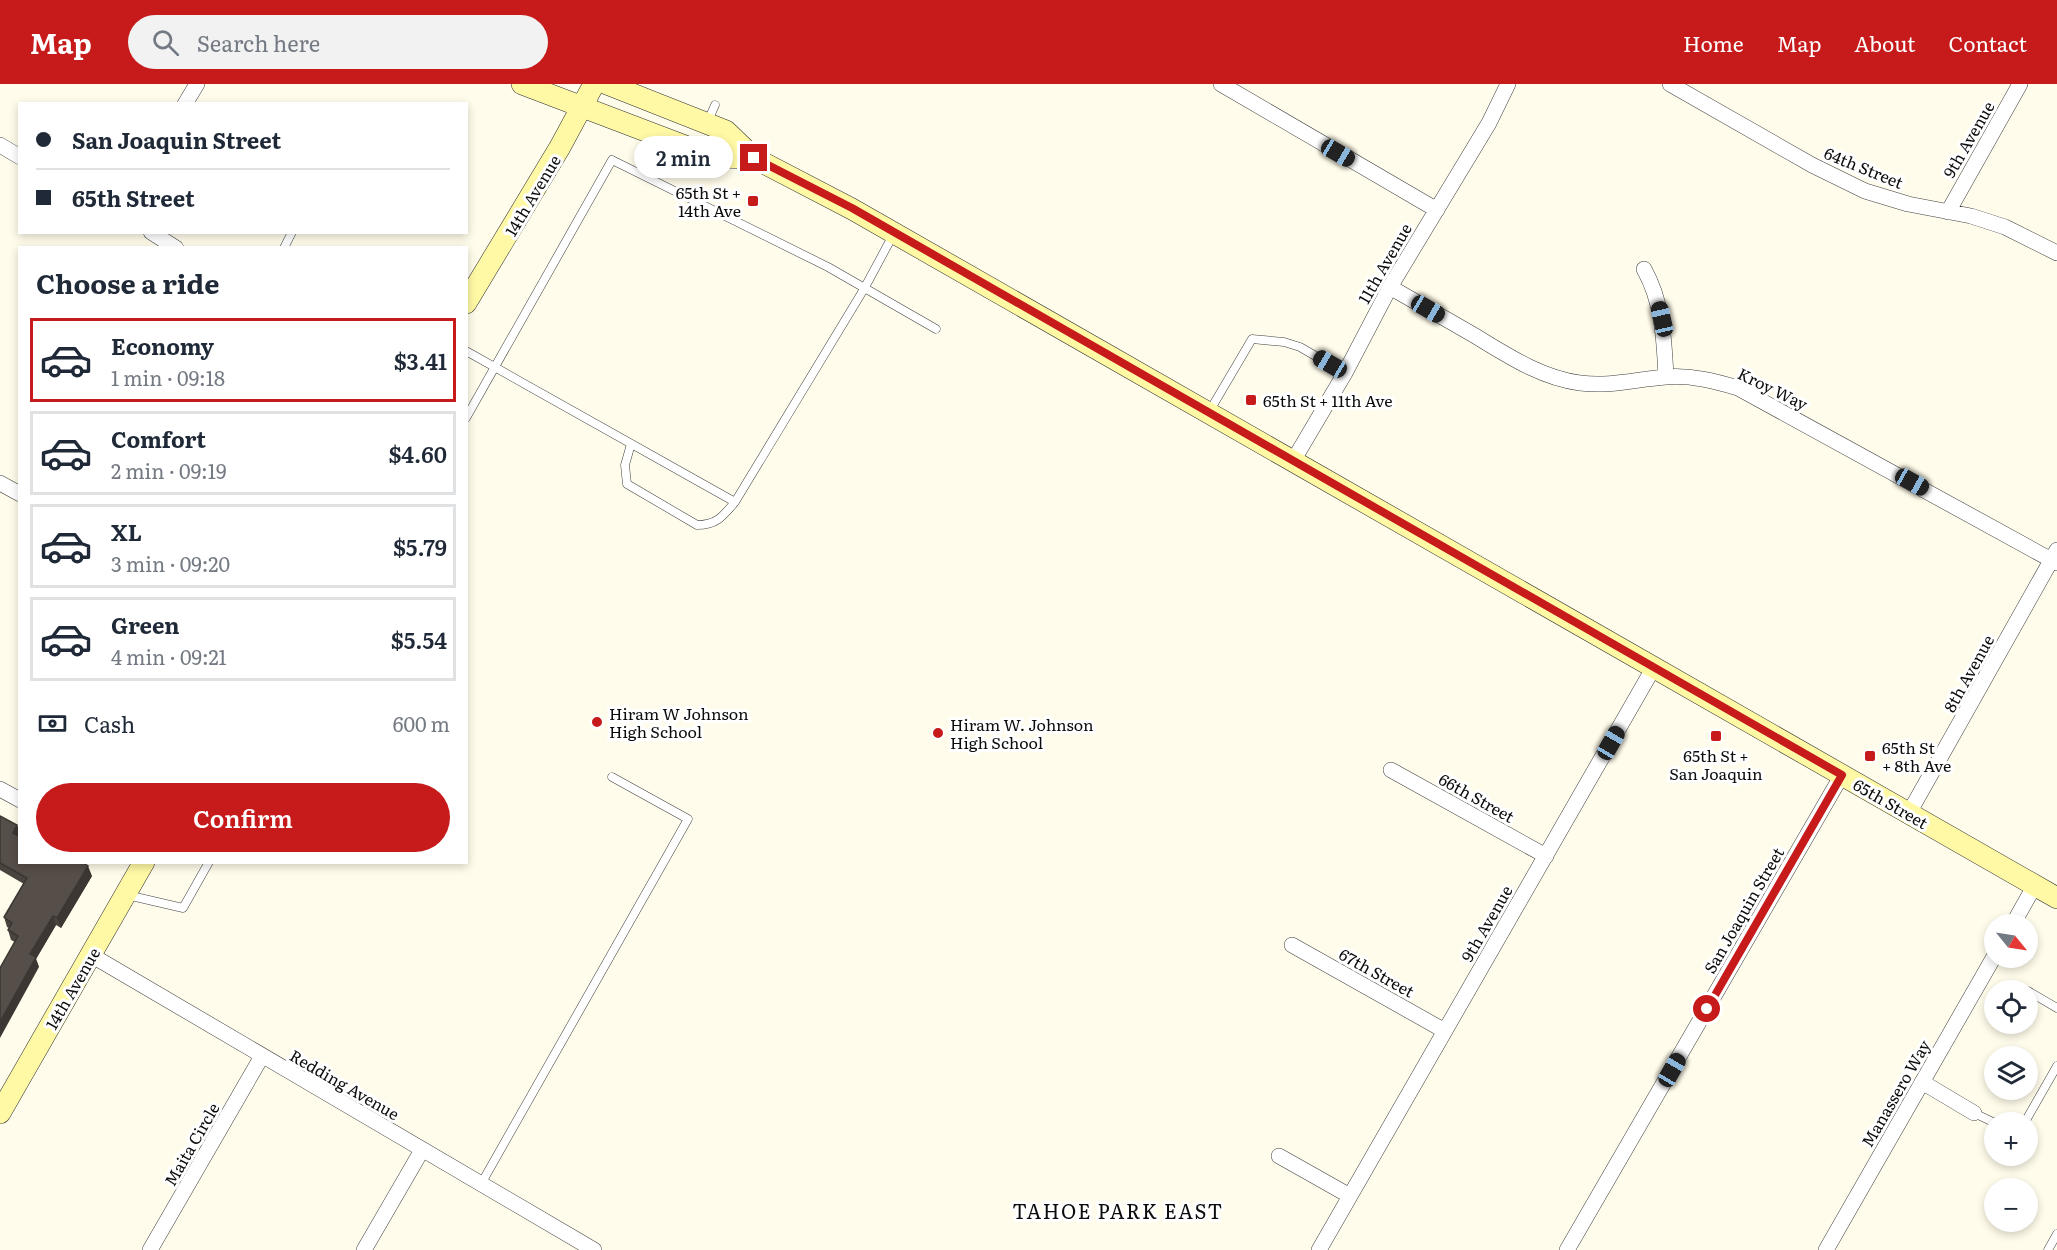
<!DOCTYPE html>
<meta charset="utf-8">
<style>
body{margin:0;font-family:Literata,serif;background:#f2f2f3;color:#1f2937;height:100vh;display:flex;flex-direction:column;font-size:22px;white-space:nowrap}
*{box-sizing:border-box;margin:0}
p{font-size:20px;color:#747a83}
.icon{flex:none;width:33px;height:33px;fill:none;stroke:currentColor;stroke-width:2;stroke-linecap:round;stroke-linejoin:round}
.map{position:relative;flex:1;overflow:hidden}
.panel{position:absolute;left:18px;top:162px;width:450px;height:618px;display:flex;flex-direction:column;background:#fff;border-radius:0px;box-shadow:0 3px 9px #0003}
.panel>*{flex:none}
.banner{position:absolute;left:18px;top:18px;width:450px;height:132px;border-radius:0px;box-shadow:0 3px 9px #0003;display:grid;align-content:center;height:132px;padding:0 18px;background:#fff}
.needle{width:39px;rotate:120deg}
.controls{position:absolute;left:1984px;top:830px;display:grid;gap:12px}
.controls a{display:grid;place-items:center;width:54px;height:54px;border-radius:50%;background:#fff;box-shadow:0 3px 9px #0003;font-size:30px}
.end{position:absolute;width:27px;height:27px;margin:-14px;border:8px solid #c61a1b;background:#fff;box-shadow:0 0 0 3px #fff}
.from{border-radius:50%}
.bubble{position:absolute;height:42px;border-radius:21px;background:#fff;box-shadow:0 3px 9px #0003;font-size:20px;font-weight:600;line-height:42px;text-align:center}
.car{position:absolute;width:18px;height:36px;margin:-18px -9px;border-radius:8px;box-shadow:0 0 4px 2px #0007;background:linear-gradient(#222 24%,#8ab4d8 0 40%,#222 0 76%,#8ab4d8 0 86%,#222 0)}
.banner b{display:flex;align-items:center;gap:21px;height:57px;font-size:22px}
.banner b+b{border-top:2px solid #e0e1e3}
.banner i{width:15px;height:15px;background:#1f2937}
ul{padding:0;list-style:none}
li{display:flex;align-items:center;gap:18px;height:84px;margin:0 12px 9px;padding:0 6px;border:3px solid #e0e1e3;border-radius:0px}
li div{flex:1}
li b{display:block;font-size:22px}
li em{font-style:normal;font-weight:600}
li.on{border-color:#c61a1b}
li>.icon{width:54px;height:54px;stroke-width:1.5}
h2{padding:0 18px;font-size:27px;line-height:72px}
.pay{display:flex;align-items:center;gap:15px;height:66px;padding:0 18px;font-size:22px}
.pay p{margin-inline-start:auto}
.primary-button{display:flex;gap:12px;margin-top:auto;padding:12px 18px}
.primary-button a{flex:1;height:69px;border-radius:36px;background:#c61a1b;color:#fff;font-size:24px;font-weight:600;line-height:69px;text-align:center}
header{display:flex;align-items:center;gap:36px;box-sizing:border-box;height:84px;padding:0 30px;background:#c61a1b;color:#fff}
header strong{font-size:28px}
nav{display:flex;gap:33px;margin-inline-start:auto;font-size:21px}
.search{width:420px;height:54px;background:#f2f2f3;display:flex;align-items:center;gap:15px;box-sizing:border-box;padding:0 21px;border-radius:33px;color:#747a83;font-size:22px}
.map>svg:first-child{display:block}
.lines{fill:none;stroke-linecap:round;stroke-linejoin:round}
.service-casing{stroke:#3f3f3f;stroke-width:9}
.minor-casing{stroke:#3f3f3f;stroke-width:16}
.secondary-casing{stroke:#2e2e2e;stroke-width:22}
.service{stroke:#fff;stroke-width:8}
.minor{stroke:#fff;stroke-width:15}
.secondary{stroke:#fff9a6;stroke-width:21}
.wall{fill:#4a433e}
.shaded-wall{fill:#3c3732}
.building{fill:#564e48;stroke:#3c3732;stroke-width:1.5}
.route{stroke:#c61a1b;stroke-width:8}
.poi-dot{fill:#c61a1b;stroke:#fff;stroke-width:2}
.labels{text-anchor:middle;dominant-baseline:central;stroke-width:6;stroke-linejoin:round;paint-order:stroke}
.street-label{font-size:16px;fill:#0c0c0c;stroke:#fff}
.poi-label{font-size:16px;fill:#0c0c0c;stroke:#fff;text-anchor:start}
.quarter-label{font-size:20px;letter-spacing:1.5px;fill:#0c0c0c;stroke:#fff}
</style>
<header>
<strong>Map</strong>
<div class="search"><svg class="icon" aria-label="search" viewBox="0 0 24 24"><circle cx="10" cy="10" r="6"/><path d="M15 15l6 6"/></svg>Search here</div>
<nav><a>Home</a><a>Map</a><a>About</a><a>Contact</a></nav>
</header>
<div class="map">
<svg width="2057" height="1166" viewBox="0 0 2057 1166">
<rect width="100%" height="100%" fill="#fffceb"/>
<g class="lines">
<!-- service casing -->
<g class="service-casing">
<path id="service" d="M708,37L715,21
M284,164L292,148
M466,267L735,418
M1209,328L1252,255L1284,258L1300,263L1345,289
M466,334L612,76L828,183L936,245
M631,360L625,381L627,400L697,441C717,441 723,432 735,418L864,205L892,153
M127,811L183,824L209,778
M2028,907L2057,924
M1974,1029L1995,1039
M2025,1038L2057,982
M481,1100L688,735L612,693
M2048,1166L2057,1150"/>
</g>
<!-- minor casing -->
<g class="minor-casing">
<path id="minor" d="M1221,0L1437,126
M1670,0L1812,81L1865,107L1908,120L1971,132L2005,143L2057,169
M185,20L197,0
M0,61L20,73
M1948,128L2020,0
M151,148L176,164
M1644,185C1663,219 1664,255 1666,293
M1390,203C1419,220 1448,236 1477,253C1510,273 1542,294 1580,299C1610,303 1637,295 1666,293C1691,291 1715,297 1738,304L2057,479
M1293,377L1345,289L1390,203L1489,39L1508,0
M0,399L20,410
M1391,686L1546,772
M0,705L20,716
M1909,729L2057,466
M2013,840L2035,801
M1292,861L1445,947
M91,871L594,1166
M1922,998L1974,1029
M1279,1072L1350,1112
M150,1166L262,972
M364,1166L422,1066
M1319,1166L1654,583
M1567,1166L1842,691
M1826,1166L1995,871"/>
</g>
<!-- secondary casing -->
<g class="secondary-casing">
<path id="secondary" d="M522,0L714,73L754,74
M607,0L726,47L754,74L852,125L2057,814
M466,219L560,63L594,0
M0,1029L144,778"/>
</g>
<!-- service -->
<use href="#service" class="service"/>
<!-- minor -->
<use href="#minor" class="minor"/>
<!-- secondary -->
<use href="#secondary" class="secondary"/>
</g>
<!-- wall -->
<path class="wall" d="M0,732L17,741L20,749V778L92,792L61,844L56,841L36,875L39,883L15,858L11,856L8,846L9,844L7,843L4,833L24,800L0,786Z"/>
<!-- shaded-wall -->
<path class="shaded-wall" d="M17,741L20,749V752L16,759L13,749Z
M88,782L92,792L61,844L57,834Z
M53,832L56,841L36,875L39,883L0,954V938L30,870Z"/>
<!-- building -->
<path class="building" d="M0,732L17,741L13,749L20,753V778H82L88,782L57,834L53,832L30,870L36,873L0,938V884L18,852L8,846L12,839L4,833L27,794L0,779Z"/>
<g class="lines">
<!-- route -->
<path class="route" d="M754,74L852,124L1842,691L1707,925"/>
</g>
<!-- markers -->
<g class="poi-dot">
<rect x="747" y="111" width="12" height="12" rx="3"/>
<rect x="1245" y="310" width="12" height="12" rx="3"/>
<circle cx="597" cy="638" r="6"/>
<circle cx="938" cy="649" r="6"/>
<rect x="1710" y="646" width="12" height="12" rx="3"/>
<rect x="1864" y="666" width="12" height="12" rx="3"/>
</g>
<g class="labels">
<!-- street labels -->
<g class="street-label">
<text transform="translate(1968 55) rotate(-60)">9th Avenue</text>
<text transform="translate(1864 83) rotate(22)">64th Street</text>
<text transform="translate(532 111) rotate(-59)">14th Avenue</text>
<text transform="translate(1384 179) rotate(-60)">11th Avenue</text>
<text transform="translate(1773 304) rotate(26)">Kroy Way</text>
<text transform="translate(1968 589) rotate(-61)">8th Avenue</text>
<text transform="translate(1477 713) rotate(29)">66th Street</text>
<text transform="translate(1891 719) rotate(30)">65th Street</text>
<text transform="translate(1743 826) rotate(-60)">San Joaquin Street</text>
<text transform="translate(1486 839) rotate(-60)">9th Avenue</text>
<text transform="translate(1377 888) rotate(29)">67th Street</text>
<text transform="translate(72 904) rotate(-60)">14th Avenue</text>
<text transform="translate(345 1000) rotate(30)">Redding Avenue</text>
<text transform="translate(1895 1009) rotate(-60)">Manassero Way</text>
<text transform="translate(191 1060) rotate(-60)">Maita Circle</text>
</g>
<!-- poi labels -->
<g class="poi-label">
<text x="741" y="108" text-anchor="end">65th St +<tspan x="741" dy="18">14th Ave</tspan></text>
<text x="1263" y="316">65th St + 11th Ave</text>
<text x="609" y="629">Hiram W Johnson<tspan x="609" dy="18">High School</tspan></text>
<text x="950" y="640">Hiram W. Johnson<tspan x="950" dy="18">High School</tspan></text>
<text x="1882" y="663">65th St<tspan x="1882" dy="18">+ 8th Ave</tspan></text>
<text x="1716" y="671" text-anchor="middle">65th St +<tspan x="1716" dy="18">San Joaquin</tspan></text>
</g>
<!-- quarter labels -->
<g class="quarter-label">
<text x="1118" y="1126">TAHOE PARK EAST</text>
</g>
</g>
</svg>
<div class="controls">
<a><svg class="needle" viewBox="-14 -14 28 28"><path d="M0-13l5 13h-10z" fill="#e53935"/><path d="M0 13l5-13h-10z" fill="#747a83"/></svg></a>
<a><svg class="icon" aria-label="locate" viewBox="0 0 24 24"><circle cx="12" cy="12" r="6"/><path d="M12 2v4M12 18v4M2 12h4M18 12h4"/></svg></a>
<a><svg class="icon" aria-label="layers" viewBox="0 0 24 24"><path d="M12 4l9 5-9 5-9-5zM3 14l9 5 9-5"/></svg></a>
<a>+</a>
<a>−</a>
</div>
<i class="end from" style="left:1707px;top:925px"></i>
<i class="end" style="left:754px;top:74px"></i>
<div class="bubble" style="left:634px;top:52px;width:99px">2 min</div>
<i class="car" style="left:1338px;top:69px;rotate:120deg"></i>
<i class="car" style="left:1428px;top:225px;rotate:120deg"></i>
<i class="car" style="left:1662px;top:235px;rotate:347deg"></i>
<i class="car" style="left:1330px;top:280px;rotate:300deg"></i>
<i class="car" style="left:1912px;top:398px;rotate:119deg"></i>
<i class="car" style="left:1611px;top:659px;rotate:30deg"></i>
<i class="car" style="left:1672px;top:986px;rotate:30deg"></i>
<div class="banner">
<b><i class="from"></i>San Joaquin Street</b>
<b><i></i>65th Street</b>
</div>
<section class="panel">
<h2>Choose a ride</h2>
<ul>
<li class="on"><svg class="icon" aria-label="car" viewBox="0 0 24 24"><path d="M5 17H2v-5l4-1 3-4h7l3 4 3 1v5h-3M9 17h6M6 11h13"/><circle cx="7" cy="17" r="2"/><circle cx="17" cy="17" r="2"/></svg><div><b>Economy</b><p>1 min · 09:18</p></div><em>$3.41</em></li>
<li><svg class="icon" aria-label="car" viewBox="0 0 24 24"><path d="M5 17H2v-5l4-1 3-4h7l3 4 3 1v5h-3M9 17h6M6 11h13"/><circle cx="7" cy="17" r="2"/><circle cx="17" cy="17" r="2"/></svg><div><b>Comfort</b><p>2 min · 09:19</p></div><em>$4.60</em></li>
<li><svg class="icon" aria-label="car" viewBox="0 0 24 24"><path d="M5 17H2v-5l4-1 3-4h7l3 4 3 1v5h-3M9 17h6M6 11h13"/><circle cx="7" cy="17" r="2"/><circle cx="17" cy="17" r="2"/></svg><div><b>XL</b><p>3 min · 09:20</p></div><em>$5.79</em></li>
<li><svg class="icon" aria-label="car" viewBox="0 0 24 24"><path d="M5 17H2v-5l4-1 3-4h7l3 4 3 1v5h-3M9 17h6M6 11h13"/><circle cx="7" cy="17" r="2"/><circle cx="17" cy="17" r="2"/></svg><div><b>Green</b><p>4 min · 09:21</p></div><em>$5.54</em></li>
</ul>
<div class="pay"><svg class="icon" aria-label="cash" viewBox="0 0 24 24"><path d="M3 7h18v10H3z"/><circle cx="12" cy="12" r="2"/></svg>Cash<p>600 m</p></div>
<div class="primary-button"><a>Confirm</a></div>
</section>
</div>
